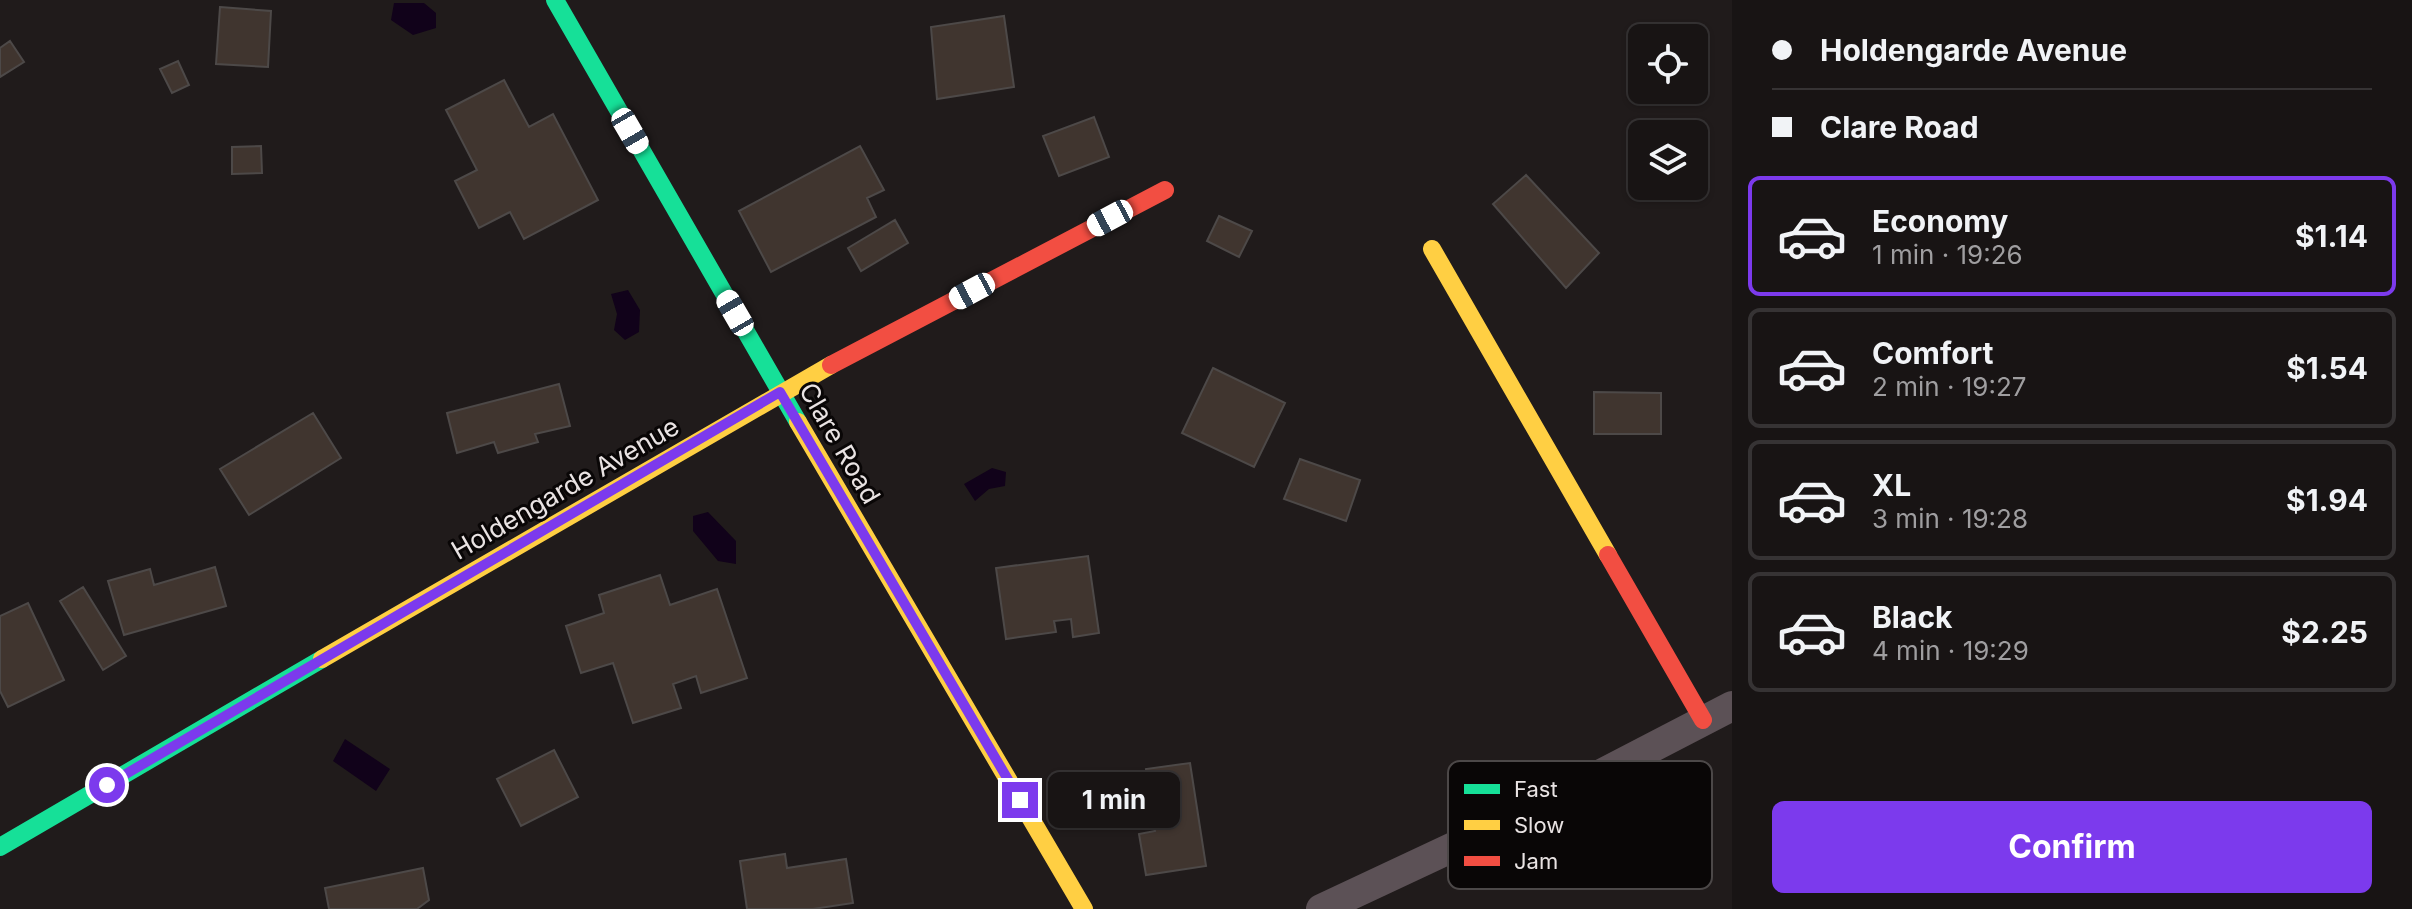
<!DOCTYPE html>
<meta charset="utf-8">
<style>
body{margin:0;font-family:Inter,sans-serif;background:#252122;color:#f1f3f6;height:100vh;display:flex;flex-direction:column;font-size:30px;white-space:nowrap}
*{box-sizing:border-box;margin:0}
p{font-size:26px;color:#9f9ea0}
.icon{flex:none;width:44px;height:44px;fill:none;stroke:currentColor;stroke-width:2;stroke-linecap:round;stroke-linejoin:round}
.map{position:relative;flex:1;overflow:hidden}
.details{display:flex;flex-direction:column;background:#181414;width:680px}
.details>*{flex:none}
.banner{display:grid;align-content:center;height:176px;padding:0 40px;background:#181414}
.buttons{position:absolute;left:1628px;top:24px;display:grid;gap:16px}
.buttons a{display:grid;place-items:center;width:80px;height:80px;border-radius:12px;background:#181414;box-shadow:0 2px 6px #0004,0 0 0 2px #363334;font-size:40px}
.end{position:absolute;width:36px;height:36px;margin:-18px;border:10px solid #7c3aed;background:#fff;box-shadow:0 0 0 4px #fff}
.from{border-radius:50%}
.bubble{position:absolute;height:56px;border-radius:12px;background:#181414;box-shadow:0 2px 6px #0004,0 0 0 2px #363334;font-size:26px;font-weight:700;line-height:56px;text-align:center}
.car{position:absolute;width:24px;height:48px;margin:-24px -12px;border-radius:10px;box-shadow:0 0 6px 2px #0007;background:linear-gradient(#fff 24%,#345 0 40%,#fff 0 76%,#345 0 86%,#fff 0)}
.banner b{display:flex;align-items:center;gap:28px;height:76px;font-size:30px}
.banner b+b{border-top:2px solid #363334}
.banner i{width:20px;height:20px;background:#f1f3f6}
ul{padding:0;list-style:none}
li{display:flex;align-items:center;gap:24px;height:120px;margin:0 16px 12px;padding:0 24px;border:4px solid #363334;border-radius:12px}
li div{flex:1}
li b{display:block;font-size:30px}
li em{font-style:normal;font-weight:700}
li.current{border-color:#7c3aed}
li>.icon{width:72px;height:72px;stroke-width:1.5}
.button{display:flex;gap:16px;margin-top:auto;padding:16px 40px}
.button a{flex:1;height:92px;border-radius:12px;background:#7c3aed;color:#fff;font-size:32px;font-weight:700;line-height:92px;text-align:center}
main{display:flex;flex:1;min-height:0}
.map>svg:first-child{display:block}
.water{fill:#11021a}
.building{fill:#40352f;stroke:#4d4948;stroke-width:2}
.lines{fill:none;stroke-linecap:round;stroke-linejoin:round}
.street{stroke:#5c5156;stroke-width:30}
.fast{stroke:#16e098;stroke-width:18}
.slow{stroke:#ffcf43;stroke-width:18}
.jam{stroke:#f24e42;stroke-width:18}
.route{stroke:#7c3aed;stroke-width:10}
.labels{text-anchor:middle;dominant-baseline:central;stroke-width:6;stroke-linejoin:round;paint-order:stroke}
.street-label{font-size:26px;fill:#e9e3e3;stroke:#090606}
.key{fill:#090606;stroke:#4c4848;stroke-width:2}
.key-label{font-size:22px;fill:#e9e3e3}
</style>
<main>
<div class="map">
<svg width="1732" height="909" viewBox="0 0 1732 909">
<rect width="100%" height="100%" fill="#201b1b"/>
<!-- water -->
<path class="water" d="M394,3H424L436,13V28L413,35L391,20Z
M628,290L640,310L639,332L625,340L614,330L617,314L611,294Z
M992,468L1006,472L1005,486L989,489L975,501L964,484Z
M708,512L736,541V564L718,561L693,531V516Z
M345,739L390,769L376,791L333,761Z"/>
<!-- building -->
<path class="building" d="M220,7L271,11L268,67L216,64Z
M1004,16L1014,87L937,99L931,27Z
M10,41L24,62L0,77V48Z
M178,61L189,85L172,93L160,69Z
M504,80L529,127L553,114L598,200L524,239L510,212L479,228L455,181L477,170L446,110Z
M1094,117L1109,157L1059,176L1043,136Z
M261,146L262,173L232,174V147Z
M860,146L884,190L867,198L876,217L771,272L739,211Z
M1526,175L1599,253L1566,288L1493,204Z
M1219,216L1252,231L1239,257L1207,241Z
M895,220L908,243L861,271L848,248Z
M1213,368L1285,403L1254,467L1182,433Z
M559,384L570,426L535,434L538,442L498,453L494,442L457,453L447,413Z
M1594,392L1661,393V434H1594Z
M313,413L341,458L249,515L220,469Z
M1300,459L1360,480L1346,521L1284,499Z
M1088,556L1099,633L1073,637L1071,619L1054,621L1056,632L1006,639L996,568Z
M215,567L226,606L124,635L108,581L150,569L154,585Z
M660,575L670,605L717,589L747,678L701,693L696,676L673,684L681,708L633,723L613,663L581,673L566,626L604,613L599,595Z
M83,587L126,656L103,670L60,601Z
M28,603L64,680L8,707L0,691V616Z
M554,750L578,797L521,826L497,779Z
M1190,763L1206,866L1146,875L1139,834L1155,831L1146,769Z
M785,854L787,868L846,859L853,903L813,909H747L740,861Z
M423,868L429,900L417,909H329L325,888Z"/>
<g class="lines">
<!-- street -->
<path class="street" d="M1321,909L1530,811L1732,706"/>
<!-- fast -->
<path class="fast" d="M555,0L798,422
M0,847L322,659"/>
<!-- slow -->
<path class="slow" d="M1432,249L1608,555
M798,422L1084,909
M322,659L831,365"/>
<!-- jam -->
<path class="jam" d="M831,365L1165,190
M1608,555L1703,720"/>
</g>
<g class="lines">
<!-- route -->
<path class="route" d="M107,785L780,392L1020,800"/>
</g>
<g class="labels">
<!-- street labels -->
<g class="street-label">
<text transform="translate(840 443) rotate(60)">Clare Road</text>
<text transform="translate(565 488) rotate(-30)">Holdengarde Avenue</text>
</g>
</g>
<!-- legend -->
<rect x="1448" y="761" width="264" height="128" rx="12" class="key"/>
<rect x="1464" y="784" width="36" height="10" fill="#16e098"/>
<rect x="1464" y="820" width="36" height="10" fill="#ffcf43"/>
<rect x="1464" y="856" width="36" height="10" fill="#f24e42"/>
<g class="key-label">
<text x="1514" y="797">Fast</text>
<text x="1514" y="833">Slow</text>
<text x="1514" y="869">Jam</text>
</g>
</svg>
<div class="buttons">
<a><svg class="icon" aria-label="locate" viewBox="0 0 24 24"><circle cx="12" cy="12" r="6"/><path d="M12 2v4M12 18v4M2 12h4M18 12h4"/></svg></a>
<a><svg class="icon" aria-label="layers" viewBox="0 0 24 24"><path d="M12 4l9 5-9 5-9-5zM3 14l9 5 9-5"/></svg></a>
</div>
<i class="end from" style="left:107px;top:785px"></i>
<i class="end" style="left:1020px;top:800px"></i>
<div class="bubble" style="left:1048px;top:772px;width:132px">1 min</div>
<i class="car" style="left:630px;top:131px;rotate:150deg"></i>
<i class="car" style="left:1110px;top:218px;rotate:242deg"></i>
<i class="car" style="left:972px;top:291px;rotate:242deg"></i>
<i class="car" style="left:735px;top:313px;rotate:330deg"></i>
</div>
<section class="details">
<div class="banner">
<b><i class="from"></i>Holdengarde Avenue</b>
<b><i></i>Clare Road</b>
</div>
<ul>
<li class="current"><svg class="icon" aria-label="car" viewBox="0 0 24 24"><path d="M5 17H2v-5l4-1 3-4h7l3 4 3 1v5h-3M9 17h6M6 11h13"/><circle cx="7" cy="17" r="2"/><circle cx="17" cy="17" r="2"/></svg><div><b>Economy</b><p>1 min · 19:26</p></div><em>$1.14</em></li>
<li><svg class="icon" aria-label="car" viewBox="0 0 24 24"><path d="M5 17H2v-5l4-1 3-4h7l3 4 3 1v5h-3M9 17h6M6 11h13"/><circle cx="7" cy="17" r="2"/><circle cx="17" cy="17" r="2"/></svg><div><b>Comfort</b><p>2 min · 19:27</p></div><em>$1.54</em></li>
<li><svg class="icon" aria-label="car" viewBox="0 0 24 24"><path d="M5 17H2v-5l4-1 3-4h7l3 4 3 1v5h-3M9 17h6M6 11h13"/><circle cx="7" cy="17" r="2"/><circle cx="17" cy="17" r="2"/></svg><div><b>XL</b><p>3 min · 19:28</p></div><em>$1.94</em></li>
<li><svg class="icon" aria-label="car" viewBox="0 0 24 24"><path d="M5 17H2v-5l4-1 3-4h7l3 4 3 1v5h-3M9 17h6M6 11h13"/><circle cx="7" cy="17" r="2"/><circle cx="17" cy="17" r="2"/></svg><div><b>Black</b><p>4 min · 19:29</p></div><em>$2.25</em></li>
</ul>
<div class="button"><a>Confirm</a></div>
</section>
</main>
